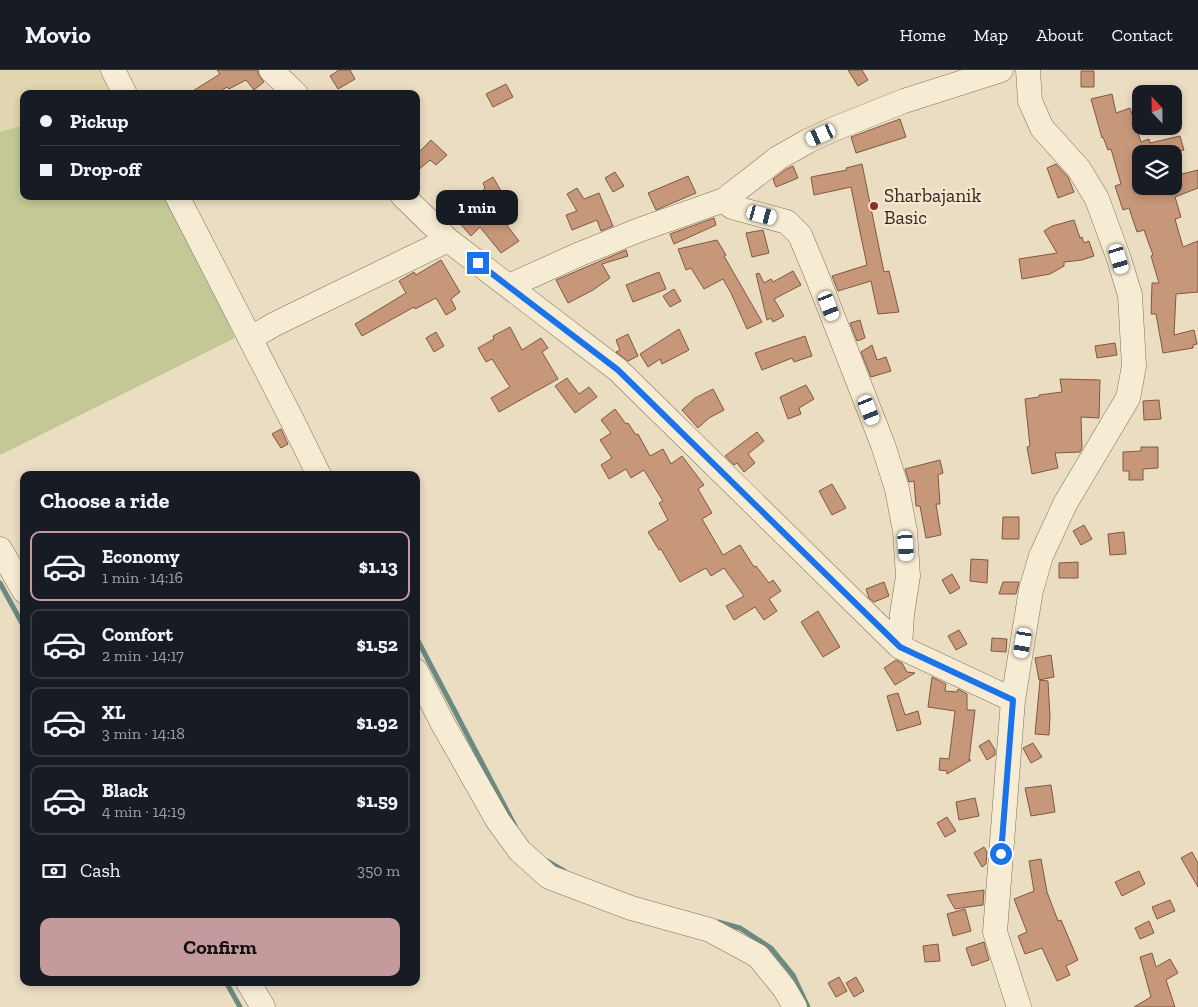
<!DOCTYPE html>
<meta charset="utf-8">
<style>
body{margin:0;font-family:"Zilla Slab",serif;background:#242831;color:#f1f3f6;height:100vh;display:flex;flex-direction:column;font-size:19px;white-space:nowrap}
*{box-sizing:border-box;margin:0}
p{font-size:16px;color:#9ea1a6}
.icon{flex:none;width:28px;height:28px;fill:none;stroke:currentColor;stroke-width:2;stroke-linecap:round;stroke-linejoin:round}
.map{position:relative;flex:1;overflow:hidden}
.details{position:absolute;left:20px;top:401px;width:400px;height:515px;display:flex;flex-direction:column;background:#171b24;border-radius:10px;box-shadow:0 2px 8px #0003}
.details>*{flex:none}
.top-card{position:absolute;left:20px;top:20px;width:400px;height:110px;border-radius:10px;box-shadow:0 2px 8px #0003;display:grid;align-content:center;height:110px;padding:0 20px;background:#171b24}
.needle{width:32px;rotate:338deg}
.tools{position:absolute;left:1132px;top:15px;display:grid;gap:10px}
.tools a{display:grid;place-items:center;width:50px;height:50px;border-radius:10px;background:#171b24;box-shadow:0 2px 8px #0003;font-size:25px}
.end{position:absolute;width:22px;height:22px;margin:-11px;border:6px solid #1a73e8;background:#fff;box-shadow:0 0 0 2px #fff}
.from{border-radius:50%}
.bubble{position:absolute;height:35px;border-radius:10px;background:#171b24;box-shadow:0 2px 8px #0003;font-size:16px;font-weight:700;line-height:35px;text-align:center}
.car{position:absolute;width:15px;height:30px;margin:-15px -8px;border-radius:6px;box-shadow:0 0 4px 1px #0007;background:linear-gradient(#fff 24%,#345 0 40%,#fff 0 76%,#345 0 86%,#fff 0)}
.top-card b{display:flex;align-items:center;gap:18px;height:48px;font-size:19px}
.top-card b+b{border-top:1px solid #363941}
.top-card i{width:12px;height:12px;background:#f1f3f6}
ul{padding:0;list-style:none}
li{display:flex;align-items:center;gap:15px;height:70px;margin:0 10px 8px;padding:0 10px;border:2px solid #363941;border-radius:10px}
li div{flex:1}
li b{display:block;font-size:19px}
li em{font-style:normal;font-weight:700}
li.selected{border-color:#c49a9d}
li>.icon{width:45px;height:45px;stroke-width:1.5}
h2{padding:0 20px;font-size:22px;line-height:60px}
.pay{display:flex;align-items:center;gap:12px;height:55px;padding:0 20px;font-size:19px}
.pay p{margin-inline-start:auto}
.primary-button{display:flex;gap:10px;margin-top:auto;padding:10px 20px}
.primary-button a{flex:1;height:58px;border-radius:10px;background:#c49a9d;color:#111;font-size:20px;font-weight:700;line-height:58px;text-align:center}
header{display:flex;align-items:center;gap:30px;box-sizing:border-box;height:70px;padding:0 25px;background:#171b24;border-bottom:1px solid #363941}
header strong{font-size:24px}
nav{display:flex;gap:28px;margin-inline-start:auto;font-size:18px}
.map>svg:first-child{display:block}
.farmland{fill:#e0d6af}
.green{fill:#c3c896}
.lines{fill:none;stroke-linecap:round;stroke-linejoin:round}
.stream{stroke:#6b8a82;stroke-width:5}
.building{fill:#c79779;stroke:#805841}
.minor-casing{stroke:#836e5a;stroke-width:25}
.minor{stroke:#f6ebd3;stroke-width:24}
.route{stroke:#1a73e8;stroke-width:6}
.poi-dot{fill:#8e2d31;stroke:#f3e7d0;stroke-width:2}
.labels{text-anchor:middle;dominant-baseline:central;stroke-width:4.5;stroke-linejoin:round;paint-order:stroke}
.poi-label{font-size:19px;fill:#33271d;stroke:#f3e7d0;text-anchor:start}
</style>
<header>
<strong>Movio</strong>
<nav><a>Home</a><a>Map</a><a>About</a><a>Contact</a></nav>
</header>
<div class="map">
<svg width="1198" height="937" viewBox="0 0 1198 937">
<rect width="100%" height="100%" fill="#ebddc1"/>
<!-- farmland -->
<path class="farmland" d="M0,0H101L115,24H24V55L0,62Z"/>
<!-- green -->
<path class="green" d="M24,55V126H167L192,174L235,268L0,385V62Z"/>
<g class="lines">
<!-- stream -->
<path class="stream" d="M0,513L24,557
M416,567L515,756
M547,791L564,801
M718,852L740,858L771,878L793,905L808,937
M226,912L240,937"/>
</g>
<!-- building -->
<path class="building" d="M217,0H258V4L264,12L254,20L246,10L229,19L227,17L216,24H188L220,4Z
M339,0H350L355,9L338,19L330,6Z
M848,0H862L868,10L858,16Z
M1081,1H1094V17H1081Z
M506,14L513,27L493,37L486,24Z
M1112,24L1116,43L1130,38L1141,72L1149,69L1150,73L1180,66L1184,80L1168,84H1141V116H1182L1178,105L1198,100V118L1175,127L1181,147L1175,149L1183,177L1198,171V222L1176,224L1174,265L1194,260L1197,274L1193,275V278L1163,283L1156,244H1151L1152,213H1159L1151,186L1153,185L1144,160L1137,162L1129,138L1123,140L1115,116L1121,114L1111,79L1108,80L1103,67L1102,68L1091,29Z
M900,49L906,67L856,83L851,67Z
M431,70L447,85L436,95L430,90L416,102V85Z
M862,94L884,202L889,201L899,242L878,244L871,211L838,221L832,206L867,195L860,162H861H860L851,117L814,125L811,107L847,100L846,98Z
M1056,94L1068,107L1074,122L1058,128L1047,98Z
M793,96L798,108L776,117L773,109L785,100Z
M615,102L624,116L613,122L605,108Z
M688,106L696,123L656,140L648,123Z
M493,107L514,144L502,149L519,171L501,183L480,157L471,166L450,142L447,145L438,137L454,122L467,136L485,118L483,113Z
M577,118L584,129L599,123L613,156L601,161L597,150L572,160L566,145L577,141L567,124Z
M714,148L716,155L674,174L670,164Z
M1074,150L1080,168L1082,167L1084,173L1089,171L1094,186L1082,190L1064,192V196L1050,204L1022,209L1019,189L1057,183L1044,161L1052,156Z
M763,160L769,183L752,187L746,163Z
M717,170L726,185L724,186L762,252L747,259L731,223L723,209L704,219L691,198L686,200L678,179Z
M626,180L628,186L602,194L610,208L593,220L568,233L556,210Z
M441,190L460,222L451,229L456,239L446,245L436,228L415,239L414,237L362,266L355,254L406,223L399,211L414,202L416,205Z
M793,201L801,215L774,229L784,246L773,252L771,248L767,250L756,204L759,203L764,213L771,209L773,212Z
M659,202L666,219L633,232L626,215Z
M674,219L681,231L670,237L663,226Z
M860,250L865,268L857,271L850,253Z
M510,257L522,280L541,268L548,278L542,282L558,309L499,342L491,328L510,317L492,289L486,292L478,278L494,269L493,266Z
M679,259L689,280L662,294L660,289L648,297L640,284Z
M436,262L444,276L434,282L426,268Z
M628,264L638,286L628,291L616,282L620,280L616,270Z
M805,266L812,286L794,292L792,288L762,300L755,283Z
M1115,273L1117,285L1097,288L1095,276Z
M872,275L877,290L886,287L891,301L871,307L861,282Z
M567,308L579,324L589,317L597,327L575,343L555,316Z
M1060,309L1100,310L1099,348L1081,347L1082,378L1080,382L1055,383L1058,398L1032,404L1027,377L1030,376L1025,329L1039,327V325L1062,322Z
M806,315L814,329L799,338L801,344L788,349L780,327Z
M713,319L724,340L709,348L698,358L682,340L695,328Z
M1159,330L1161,349L1144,350L1143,331Z
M615,339L626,354L628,353L636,365L638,364L650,386L663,379L671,394L682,386L704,415L698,419L712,443L702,449L723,485L740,475L754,497L756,496L769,513L773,510L781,521L769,529L777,541L764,550L755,537L734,550L726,536L744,526L724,498L711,506L706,498L680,512L661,479L659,480L648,462L668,450L659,433L663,431L644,400L631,408L626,399L609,409L601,395L612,388L600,370L611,363L601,350Z
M281,359L288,374L281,378L272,364Z
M757,362L764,371L748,384L755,393L744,402L737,393L734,395L725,386Z
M1141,377H1158V398L1143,399V410H1129V401H1123V382L1141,381Z
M940,390L943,403L938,405L940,434H936L941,465L926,468L920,436H916L914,411L909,412L905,399Z
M832,414L846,438L832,445L819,421Z
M1003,447H1019V469H1002Z
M1084,455L1092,469L1081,475L1073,461Z
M1124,462L1126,484L1110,485L1108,464Z
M971,489L988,490L987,513L970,511Z
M1078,492V508H1059V493Z
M952,504L960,518L950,524L942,510Z
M884,512L889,526L874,532L869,528L866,519Z
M1003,512H1019L1016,524H999Z
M818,541L840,577L823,587L801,552Z
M959,560L967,574L956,580L948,566Z
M992,568L1007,569L1006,582L991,581Z
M1051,585L1054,607L1039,610L1035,588Z
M896,590L902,593L907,602L915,603L895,615L884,598Z
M932,607L946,614L945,621L957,622L958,619L967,624V640H975L969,690H971L947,704V701L939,700L940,688L949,689L955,641L928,637Z
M1040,610L1048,611L1050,647L1049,665L1035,664Z
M898,623L905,645L918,641L921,654L897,661L887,626Z
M989,670L995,680V685L987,690L979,676Z
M1033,673L1042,687L1031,693L1023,678Z
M1051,715L1055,742L1031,746L1025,718Z
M975,728L979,746L959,750L956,732Z
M947,747L956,761L945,767L937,753Z
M984,777L987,782L986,794L982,797L974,783Z
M1192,782L1198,793V817L1181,788Z
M1041,789L1047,822L1058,851L1061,850L1078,890L1066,896L1070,905L1057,911L1042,878L1025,884L1018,866L1027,862L1014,829L1034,821L1029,791Z
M1139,801L1145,814L1122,826L1115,812Z
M984,820L983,835L955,839L947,825Z
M1170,830L1175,841L1157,849L1152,837Z
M965,839L971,861L953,866L947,844Z
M1149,851L1154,863L1140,869L1135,858Z
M984,872L989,890L972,896L966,878Z
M938,874L940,891L925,892L923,876Z
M1152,883L1156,897L1170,889L1178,903L1166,910L1175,937H1134L1151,927L1140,887Z
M839,907L847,921L836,927L828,913Z
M856,907L864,921L854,927L846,913Z"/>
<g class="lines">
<!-- minor casing -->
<g class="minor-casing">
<path id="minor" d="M113,0L125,24
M271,0L296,24
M177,126L292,350L319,405
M403,126L448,170L618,300L900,577L1013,630L995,862L1019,937
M724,130L732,137L787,152L800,165L815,201L883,375L897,419L905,461L908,506L902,544L900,577
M509,216L580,184L639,160L724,130L778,88L808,71L834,59L904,31L1001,0
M251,268L275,254L448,170
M0,479L24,521
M416,601L443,654L498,751L520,781L549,807L631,838L710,860L758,886L784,918L795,937
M1013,630L1031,520L1041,486L1065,434L1128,328L1134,296L1130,225L1119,189L1097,129L1079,99L1042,58L1030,31L1028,0
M248,912L263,937"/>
</g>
<!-- minor -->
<use href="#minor" class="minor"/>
</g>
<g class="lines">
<!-- route -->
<path class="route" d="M478,193L618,300L900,577L1013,630L1001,784"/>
</g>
<!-- markers -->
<circle class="poi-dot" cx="874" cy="136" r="5"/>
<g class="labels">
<!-- poi labels -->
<g class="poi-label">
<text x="884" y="125">Sharbajanik<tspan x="884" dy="22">Basic</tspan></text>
</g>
</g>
</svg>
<div class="tools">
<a><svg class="needle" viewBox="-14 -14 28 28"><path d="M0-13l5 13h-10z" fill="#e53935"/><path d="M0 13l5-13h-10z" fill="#9ea1a6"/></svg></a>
<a><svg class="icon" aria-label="layers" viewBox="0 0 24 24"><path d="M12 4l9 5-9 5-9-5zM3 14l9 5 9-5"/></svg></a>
</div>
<i class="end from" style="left:1001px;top:784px"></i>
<i class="end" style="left:478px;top:193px"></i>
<div class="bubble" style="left:436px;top:120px;width:82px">1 min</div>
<i class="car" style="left:821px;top:65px;rotate:246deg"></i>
<i class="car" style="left:762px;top:145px;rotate:105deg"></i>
<i class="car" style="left:1119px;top:189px;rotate:163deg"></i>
<i class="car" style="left:829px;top:236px;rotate:159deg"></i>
<i class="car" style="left:869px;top:340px;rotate:158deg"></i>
<i class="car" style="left:906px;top:476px;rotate:176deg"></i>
<i class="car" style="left:1023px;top:573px;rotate:190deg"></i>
<div class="top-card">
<b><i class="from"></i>Pickup</b>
<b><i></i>Drop-off</b>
</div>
<section class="details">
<h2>Choose a ride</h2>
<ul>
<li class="selected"><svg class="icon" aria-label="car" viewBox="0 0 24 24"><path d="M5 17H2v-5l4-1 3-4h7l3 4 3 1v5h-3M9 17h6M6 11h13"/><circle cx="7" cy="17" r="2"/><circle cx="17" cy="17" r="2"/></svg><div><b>Economy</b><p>1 min · 14:16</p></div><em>$1.13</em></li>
<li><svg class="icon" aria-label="car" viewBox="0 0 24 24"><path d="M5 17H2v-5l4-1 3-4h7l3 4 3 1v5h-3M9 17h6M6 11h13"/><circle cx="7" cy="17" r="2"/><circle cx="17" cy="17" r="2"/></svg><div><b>Comfort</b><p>2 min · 14:17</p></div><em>$1.52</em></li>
<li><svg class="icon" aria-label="car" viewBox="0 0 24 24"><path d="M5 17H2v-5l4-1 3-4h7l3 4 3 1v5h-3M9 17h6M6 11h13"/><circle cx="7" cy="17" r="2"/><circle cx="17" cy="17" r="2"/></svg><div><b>XL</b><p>3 min · 14:18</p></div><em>$1.92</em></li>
<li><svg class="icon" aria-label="car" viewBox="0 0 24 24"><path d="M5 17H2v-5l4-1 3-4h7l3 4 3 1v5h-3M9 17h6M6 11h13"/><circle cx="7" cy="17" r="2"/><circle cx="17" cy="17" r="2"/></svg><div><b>Black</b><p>4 min · 14:19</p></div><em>$1.59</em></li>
</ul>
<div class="pay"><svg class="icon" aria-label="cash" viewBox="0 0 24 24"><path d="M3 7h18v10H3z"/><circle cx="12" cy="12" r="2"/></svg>Cash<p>350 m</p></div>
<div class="primary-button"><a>Confirm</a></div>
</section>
</div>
